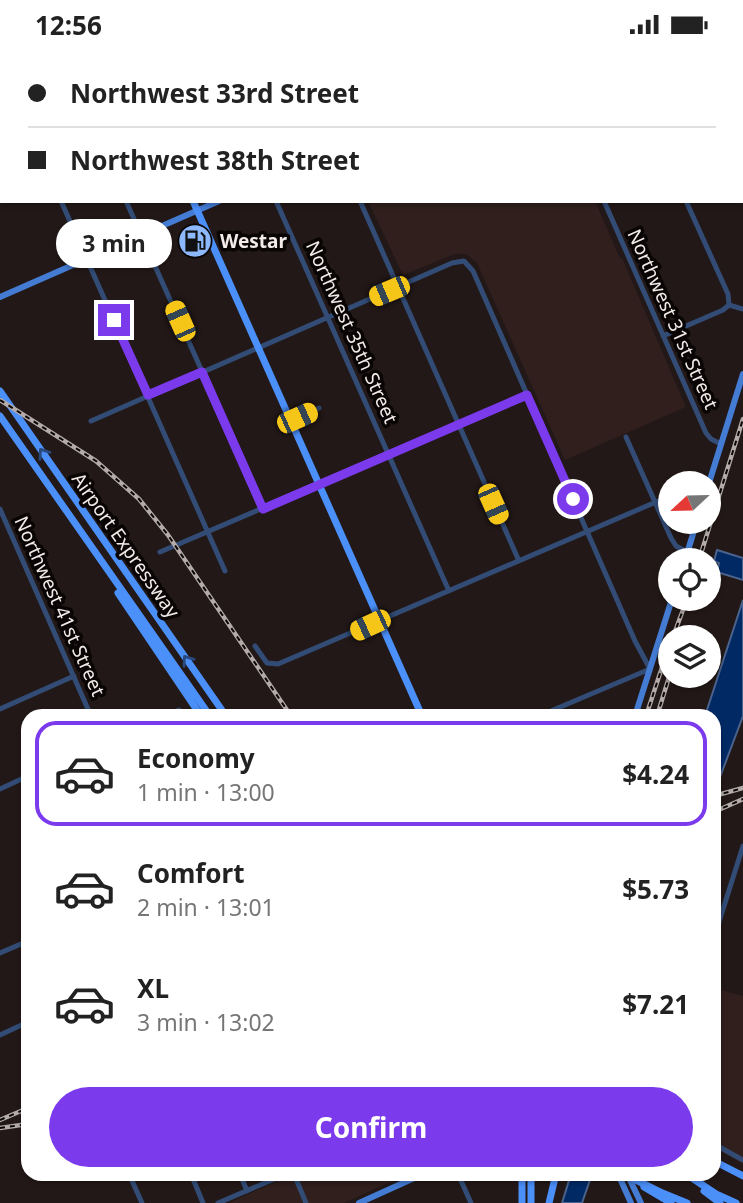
<!DOCTYPE html>
<meta charset="utf-8">
<style>
body{margin:0;font-family:"Noto Sans",sans-serif;background:#f6f6f6;color:#222;height:100vh;display:flex;flex-direction:column;font-size:26px;white-space:nowrap}
*{box-sizing:border-box;margin:0}
p{font-size:23px;color:#767676}
.icon{flex:none;width:38px;height:38px;fill:none;stroke:currentColor;stroke-width:2;stroke-linecap:round;stroke-linejoin:round}
.map{position:relative;flex:1;overflow:hidden}
.side{position:absolute;left:21px;top:660px;width:700px;height:472px;display:flex;flex-direction:column;background:#fff;border-radius:21px;box-shadow:0 2px 5px #0004}
.side>*{flex:none}
.top-card{position:absolute;left:0px;top:0px;width:744px;height:154px;box-shadow:0 2px 5px #0004;display:grid;align-content:center;height:154px;padding:0 28px;background:#fff}
.needle{width:46px;rotate:248deg}
.fabs{position:absolute;left:658px;top:422px;display:grid;gap:14px}
.fabs a{display:grid;place-items:center;width:63px;height:63px;border-radius:50%;background:#fff;box-shadow:0 2px 5px #0004;font-size:35px}
.end{position:absolute;width:32px;height:32px;margin:-16px;border:9px solid #7c3aed;background:#fff;box-shadow:0 0 0 4px #fff}
.from{border-radius:50%}
.bubble{position:absolute;height:49px;border-radius:24px;background:#fff;box-shadow:0 2px 5px #0004;font-size:23px;font-weight:700;line-height:49px;text-align:center}
.car{position:absolute;width:21px;height:42px;margin:-21px -10px;border-radius:9px;box-shadow:0 0 5px 2px #0007;background:linear-gradient(#f5c518 24%,#345 0 40%,#f5c518 0 76%,#345 0 86%,#f5c518 0)}
.top-card b{display:flex;align-items:center;gap:24px;height:66px;font-size:26px}
.top-card b+b{border-top:2px solid #e0e0e0}
.top-card i{width:18px;height:18px;background:#222}
ul{padding:12px 0 0;list-style:none}
li{display:flex;align-items:center;gap:21px;height:105px;margin:0 14px 10px;padding:0 14px;border:4px solid transparent;border-radius:21px}
li div{flex:1}
li b{display:block;font-size:26px}
li em{font-style:normal;font-weight:700}
li.active{border-color:#7c3aed}
li>.icon{width:63px;height:63px;stroke-width:1.5}
.cta{display:flex;gap:14px;margin-top:auto;padding:14px 28px}
.cta a{flex:1;height:80px;border-radius:42px;background:#7c3aed;color:#fff;font-size:28px;font-weight:700;line-height:80px;text-align:center}
.status{display:flex;justify-content:space-between;align-items:center;height:49px;padding:0 35px;background:#fff;direction:ltr}
.status svg{height:19px;fill:currentColor}
.map>svg:first-child{display:block}
.built{fill:#301f1d}
.water{fill:#012964;stroke:#4a638c;stroke-width:2}
.lines{fill:none;stroke-linecap:round;stroke-linejoin:round}
.minor{stroke:#324c76;stroke-width:5}
.major{stroke:#447cd4;stroke-width:6}
.highway{stroke:#4b8ff9;stroke-width:7}
.rail-casing{stroke:#b3aaa9;stroke-width:4.5}
.rail{stroke:#090505;stroke-width:2;stroke-dasharray:5;stroke-linecap:butt}
.highway-bridge{stroke:#4b8ff9;stroke-width:7}
.oneway{stroke:#2a4a7f}
.route{stroke:#7c3aed;stroke-width:9}
.labels{text-anchor:middle;dominant-baseline:central;stroke-width:7;stroke-linejoin:round;paint-order:stroke}
.poi-label{font-size:19px;font-weight:bold;fill:#f3ebea;stroke:#090505;text-anchor:start}
.street-label{font-size:19px;fill:#f3ebea;stroke:#090505}
</style>
<div class="status"><b>12:56</b><svg viewBox="0 0 49 12"><path d="M0 12V9h3v3zM5 12V6h3v6zM10 12V3h3v9zM15 12V0h3v12zM26 1h20v11H26zM47 4h2v5h-2z"/></svg></div>
<div class="map">
<svg width="743" height="1154" viewBox="0 0 743 1154">
<rect width="100%" height="100%" fill="#221817"/>
<!-- built -->
<path class="built" d="M368,152H595L620,209H622L686,358L565,411L477,214L466,205H455L403,226Z
M714,939L743,947V1115L714,1099Z
M293,1125H408L344,1154H229Z"/>
<!-- water -->
<path class="water" d="M717,501L743,509V531L717,523L719,514L714,512Z
M743,551V667L714,744V667H705Z
M571,1125H592L582,1154H562Z"/>
<g class="lines">
<!-- minor -->
<path class="minor" d="M208,0L209,2
M291,0L292,2
M374,0L375,2
M454,0L455,2
M537,0V2
M619,0L620,2
M702,0L703,2
M189,2L193,0
M0,85H2
M742,92L743,94
M61,152L225,522
M126,152L263,459
M276,152L449,542
M360,152L519,512
M604,152L706,384L711,390L721,395
M686,152L728,245L729,256
M729,256L743,260
M663,287L723,261L729,256
M91,372L452,214L464,212L473,222L635,592L650,620L539,667
M290,372L319,359
M626,388L671,489L676,497L687,503
M0,460L91,667
M160,503L527,346
M255,597L267,614L278,615L670,447
M0,660L74,627
M165,667L179,661
M0,740L28,727
M714,889L743,797
M0,904L28,892
M0,986L28,973
M714,1095L743,1111
M129,1125L142,1154
M191,1125L203,1154
M240,1125L247,1142
M294,1125L306,1154
M458,1125L471,1154
M218,1154L286,1125"/>
<!-- major -->
<path class="major" d="M567,2L571,0
M0,248L219,152
M709,434L743,325
M685,511L697,472
M635,667L672,550
M618,1125L631,1154
M628,1127L641,1154
M359,1154L423,1125"/>
<!-- highway -->
<path class="highway" d="M125,0V2
M193,152L422,667
M0,342L226,667
M0,367L210,667
M118,544L201,667
M714,1112L743,1127
M522,1125V1154
M531,1125V1154
M686,1125L716,1145L736,1154
M644,1138L671,1154
M704,1142L720,1154
M660,1143L687,1154
M549,1154L556,1125"/>
<!-- rail casing -->
<g class="rail-casing">
<path id="rail" d="M0,351L96,412L139,450L168,486L291,667
M699,511L743,370
M673,588L687,550
M646,667L670,594
M657,667L670,625
M714,747L743,739
M714,763L743,750
M0,1071L28,1059
M0,1079L28,1075"/>
</g>
<!-- rail -->
<use href="#rail" class="rail"/>
<!-- highway-bridge -->
<path class="highway-bridge" d="M624,1125L660,1143"/>
</g>
<!-- one-way arrows -->
<defs><path id="oneway-chevron" d="M-2-3.5L2.5 0L-2 3.5" fill="none" stroke-width="1.6" stroke-linecap="round" stroke-linejoin="round" transform="scale(1.75)"/></defs>
<g class="oneway">
<use href="#oneway-chevron" transform="translate(43 404) rotate(-125)"/>
<use href="#oneway-chevron" transform="translate(187 611) rotate(-125)"/>
</g>
<g class="lines">
<!-- route -->
<path class="route" d="M114,271L148,346L202,323L263,460L527,346L573,450"/>
</g>
<!-- icons -->
<defs>
<g id="fuel-disc" transform="scale(1.75)"><circle r="9.5" fill="#8db9fc" stroke="#090505"/><path d="M-5.5-6h7V0h2V4h1.3V-2.5L3-4.5l.8-.8L6-3V5H2.5V1h-1V6h-7ZM-4.2-4.7v3.2H.2V-4.7Z" fill="#111"/></g>
</defs>
<g fill-rule="evenodd">
<use href="#fuel-disc" x="195" y="192"/>
</g>
<g class="labels">
<!-- poi labels -->
<g class="poi-label">
<text x="220" y="192">Westar</text>
</g>
<!-- street labels -->
<g class="street-label">
<text transform="translate(673 270) rotate(66)">Northwest 31st Street</text>
<text transform="translate(352 283) rotate(66)">Northwest 35th Street</text>
<text transform="translate(126 496) rotate(55)">Airport Expressway</text>
<text transform="translate(60 557) rotate(66)">Northwest 41st Street</text>
</g>
</g>
</svg>
<div class="fabs">
<a><svg class="needle" viewBox="-14 -14 28 28"><path d="M0-13l5 13h-10z" fill="#e53935"/><path d="M0 13l5-13h-10z" fill="#767676"/></svg></a>
<a><svg class="icon" aria-label="locate" viewBox="0 0 24 24"><circle cx="12" cy="12" r="6"/><path d="M12 2v4M12 18v4M2 12h4M18 12h4"/></svg></a>
<a><svg class="icon" aria-label="layers" viewBox="0 0 24 24"><path d="M12 4l9 5-9 5-9-5zM3 14l9 5 9-5"/></svg></a>
</div>
<i class="end from" style="left:573px;top:450px"></i>
<i class="end" style="left:114px;top:271px"></i>
<div class="bubble" style="left:56px;top:170px;width:116px">3 min</div>
<i class="car" style="left:389px;top:242px;rotate:247deg"></i>
<i class="car" style="left:180px;top:272px;rotate:336deg"></i>
<i class="car" style="left:297px;top:369px;rotate:66deg"></i>
<i class="car" style="left:493px;top:455px;rotate:156deg"></i>
<i class="car" style="left:370px;top:576px;rotate:245deg"></i>
<div class="top-card">
<b><i class="from"></i>Northwest 33rd Street</b>
<b><i></i>Northwest 38th Street</b>
</div>
<section class="side">
<ul>
<li class="active"><svg class="icon" aria-label="car" viewBox="0 0 24 24"><path d="M5 17H2v-5l4-1 3-4h7l3 4 3 1v5h-3M9 17h6M6 11h13"/><circle cx="7" cy="17" r="2"/><circle cx="17" cy="17" r="2"/></svg><div><b>Economy</b><p>1 min · 13:00</p></div><em>$4.24</em></li>
<li><svg class="icon" aria-label="car" viewBox="0 0 24 24"><path d="M5 17H2v-5l4-1 3-4h7l3 4 3 1v5h-3M9 17h6M6 11h13"/><circle cx="7" cy="17" r="2"/><circle cx="17" cy="17" r="2"/></svg><div><b>Comfort</b><p>2 min · 13:01</p></div><em>$5.73</em></li>
<li><svg class="icon" aria-label="car" viewBox="0 0 24 24"><path d="M5 17H2v-5l4-1 3-4h7l3 4 3 1v5h-3M9 17h6M6 11h13"/><circle cx="7" cy="17" r="2"/><circle cx="17" cy="17" r="2"/></svg><div><b>XL</b><p>3 min · 13:02</p></div><em>$7.21</em></li>
</ul>
<div class="cta"><a>Confirm</a></div>
</section>
</div>
